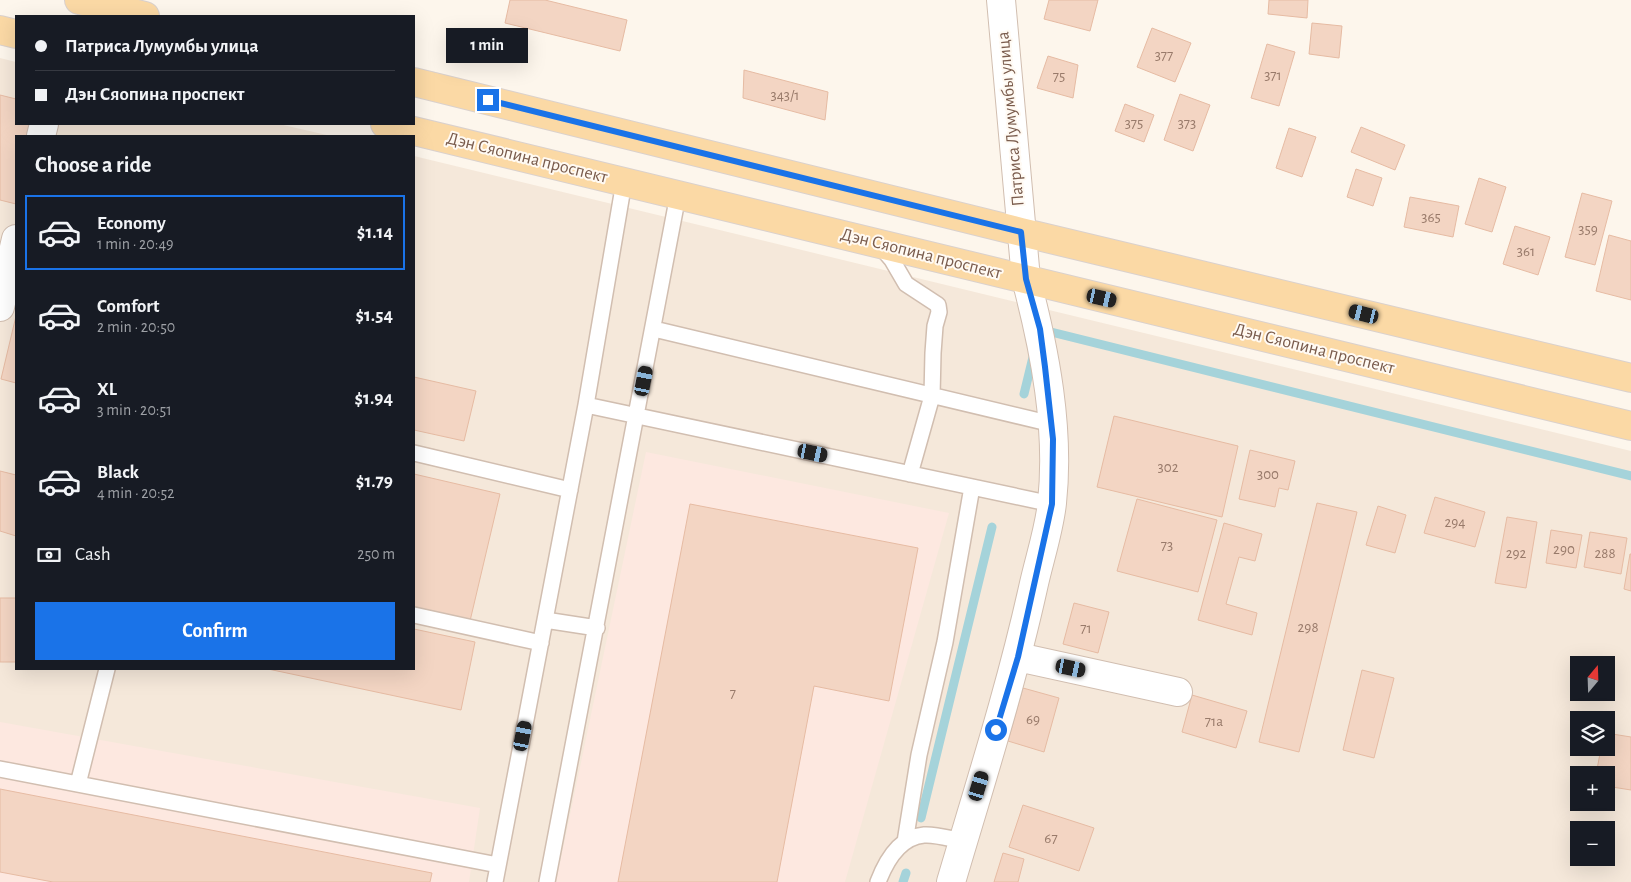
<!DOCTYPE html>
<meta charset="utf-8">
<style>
body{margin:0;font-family:"Alegreya Sans",sans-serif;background:#20242c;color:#f1f3f6;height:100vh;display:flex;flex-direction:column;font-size:19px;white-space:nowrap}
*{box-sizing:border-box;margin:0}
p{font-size:16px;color:#9ea1a6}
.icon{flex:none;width:28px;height:28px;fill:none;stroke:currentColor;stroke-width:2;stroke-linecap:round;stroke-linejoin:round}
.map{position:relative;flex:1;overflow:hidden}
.side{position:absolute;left:15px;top:135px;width:400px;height:535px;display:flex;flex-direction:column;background:#171b24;border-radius:0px;box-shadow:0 5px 20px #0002}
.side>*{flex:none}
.hud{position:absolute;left:15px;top:15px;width:400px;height:110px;border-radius:0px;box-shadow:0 5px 20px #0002;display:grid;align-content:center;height:110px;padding:0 20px;background:#171b24}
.needle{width:32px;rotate:19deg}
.controls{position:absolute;left:1570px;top:656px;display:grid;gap:10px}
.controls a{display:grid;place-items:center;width:45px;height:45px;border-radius:0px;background:#171b24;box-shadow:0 5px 20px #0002;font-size:25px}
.end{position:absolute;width:22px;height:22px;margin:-11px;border:6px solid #1a73e8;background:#fff;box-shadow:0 0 0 2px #fff}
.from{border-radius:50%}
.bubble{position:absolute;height:35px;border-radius:0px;background:#171b24;box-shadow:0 5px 20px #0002;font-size:16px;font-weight:700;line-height:35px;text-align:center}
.car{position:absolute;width:15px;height:30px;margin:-15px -8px;border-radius:6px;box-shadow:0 0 4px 1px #0007;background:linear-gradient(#222 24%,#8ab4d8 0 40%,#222 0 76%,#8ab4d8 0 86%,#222 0)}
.hud b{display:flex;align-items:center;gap:18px;height:48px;font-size:19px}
.hud b+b{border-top:1px solid #363941}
.hud i{width:12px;height:12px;background:#f1f3f6}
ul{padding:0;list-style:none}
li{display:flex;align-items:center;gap:15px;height:75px;margin:0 10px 8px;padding:0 10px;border:2px solid transparent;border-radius:0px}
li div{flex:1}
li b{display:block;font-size:19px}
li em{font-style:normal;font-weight:700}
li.selected{border-color:#1a73e8}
li>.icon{width:45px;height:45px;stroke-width:1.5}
h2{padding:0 20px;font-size:22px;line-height:60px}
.pay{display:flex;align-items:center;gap:12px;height:55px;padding:0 20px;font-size:19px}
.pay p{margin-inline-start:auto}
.cta{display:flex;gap:10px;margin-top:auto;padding:10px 20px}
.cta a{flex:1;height:58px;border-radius:0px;background:#1a73e8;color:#fff;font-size:20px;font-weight:700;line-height:58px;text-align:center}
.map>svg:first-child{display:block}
.residential{fill:#f5e8da;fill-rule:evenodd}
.commercial{fill:#fde8e0}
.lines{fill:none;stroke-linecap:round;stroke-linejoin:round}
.stream{stroke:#a5d3da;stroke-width:9}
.building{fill:#f3d5c3;stroke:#e6bba3}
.service-casing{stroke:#d1beb0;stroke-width:18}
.minor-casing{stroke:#d1beb0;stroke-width:30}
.tertiary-casing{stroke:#d1beb0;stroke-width:30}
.primary-casing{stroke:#dad1cd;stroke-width:30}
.service{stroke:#fff;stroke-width:15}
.minor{stroke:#fff;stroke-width:28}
.tertiary{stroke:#fff;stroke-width:28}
.primary{stroke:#fbd9a5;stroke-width:28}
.route{stroke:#1a73e8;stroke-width:6}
.labels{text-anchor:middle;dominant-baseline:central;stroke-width:4;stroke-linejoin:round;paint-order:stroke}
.number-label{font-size:15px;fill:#987a6a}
.street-label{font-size:18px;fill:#7a5c4d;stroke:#fffaf3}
</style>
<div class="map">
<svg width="1631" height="882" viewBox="0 0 1631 882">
<rect width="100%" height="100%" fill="#fdf6ec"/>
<!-- residential -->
<path class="residential" d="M0,58L16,62V124H279L331,136H16V669H414V156L1631,451V882H0ZM1579,665H1606V692H1579ZM1579,720H1606V748H1579ZM1579,775H1606V802H1579ZM1579,830H1606V858H1579Z"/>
<!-- commercial -->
<path class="commercial" d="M646,452L949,513L845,882H556Z
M0,722L480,808L469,882H0Z"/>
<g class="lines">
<!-- stream -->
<path class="stream" d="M1043,330L1631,476
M1024,394L1034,353
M921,818L992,527
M903,882L906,873"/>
</g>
<!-- building -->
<path class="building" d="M510,0H545L627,20L620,51L505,23Z
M1049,0H1098L1090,31L1044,19Z
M1269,0H1308L1307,18L1268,14Z
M1312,23L1342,26L1339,58L1309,54Z
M1152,28L1191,43L1175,82L1137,67Z
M1267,44L1295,52L1279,106L1251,98Z
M1048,56L1078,65L1073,98L1037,88Z
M744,70L828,92L825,120L743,98Z
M1180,94L1210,105L1193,151L1164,140Z
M0,95L16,99V124H38L34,136H16V204L0,200Z
M1125,104L1154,115L1144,142L1115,131Z
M1361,127L1405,145L1395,170L1351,152Z
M1289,128L1316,137L1302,177L1276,168Z
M1356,169L1382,178L1373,206L1347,197Z
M1479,178L1506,187L1492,232L1465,224Z
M1582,193L1612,201L1595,265L1565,257Z
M1410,197L1459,206L1453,237L1404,227Z
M1515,226L1550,237L1538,275L1503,264Z
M1609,235L1631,241V300L1596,291Z
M16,316V383L1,379Z
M414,377L476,391L464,441L414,430Z
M1114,416L1238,446L1222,517L1097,487Z
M1250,450L1295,461L1288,490L1279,488L1275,507L1239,499Z
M0,471L16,475V536L0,531Z
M414,474L500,494L470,621L414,608Z
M1435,497L1485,512L1475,547L1424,533Z
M1137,499L1217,520L1198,592L1117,571Z
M1317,503L1357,512L1299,752L1259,742Z
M690,504L918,548L889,701L814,686L777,882H618Z
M1378,506L1406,515L1395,553L1366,545Z
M1507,517L1537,522L1526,588L1495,583Z
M1224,523L1262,534L1255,561L1239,557L1226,604L1257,613L1252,635L1198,620Z
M1551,530L1582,535L1576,568L1546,563Z
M1590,532L1627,538L1621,574L1584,567Z
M1630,554H1631V591L1624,589Z
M0,598H16V662H0Z
M1074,603L1109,612L1098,653L1063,644Z
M414,629L475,642L461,710L268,669H414Z
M1362,670L1394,678L1374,758L1343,750Z
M1023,688L1059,698L1044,752L1008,741Z
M1192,695L1247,711L1236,748L1182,732Z
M1606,733L1631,737V790L1606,786V775H1596L1601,748H1606Z
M0,789L432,873L430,882H53L0,872Z
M1023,805L1094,828L1079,871L1009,847Z
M1003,853L1024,859L1018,882H994Z"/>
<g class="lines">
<!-- service casing -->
<g class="service-casing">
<path id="service" d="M881,247L892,260L906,284L938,305L939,312L935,326L933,353L932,396L910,474
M654,329L1052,424
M586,405L1052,504
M414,453L570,490
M414,615L541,643
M545,620L597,628
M0,769L498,865
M78,784L107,669
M905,842L919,755L945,642L972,487
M495,882L586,405L624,182
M547,882L678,195
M878,882C886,861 899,837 924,835C936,834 951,839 963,841"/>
</g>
<!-- minor casing -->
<g class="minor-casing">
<path id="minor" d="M41,136L44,124
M0,307L16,239
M1018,657L1178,692
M951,882C980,784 1011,687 1033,588C1039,560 1049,531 1052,503C1060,429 1045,351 1026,279"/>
</g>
<!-- tertiary casing -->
<g class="tertiary-casing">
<path id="tertiary" d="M1001,0L1026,279"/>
</g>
<!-- primary casing -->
<g class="primary-casing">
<path id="primary" d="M79,0L145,16
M0,30L16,34
M414,82L1021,232L1631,378
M385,124L1631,426"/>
</g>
<!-- service -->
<use href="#service" class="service"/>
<!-- minor -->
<use href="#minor" class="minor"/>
<!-- tertiary -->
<use href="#tertiary" class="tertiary"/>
<!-- primary -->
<use href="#primary" class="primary"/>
</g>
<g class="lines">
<!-- route -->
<path class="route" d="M488,100L1021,232L1026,279L1040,329L1045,367L1053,439L1052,504L1018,657L996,730"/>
</g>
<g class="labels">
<!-- number labels -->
<g class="number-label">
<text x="1164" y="55">377</text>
<text x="1273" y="75">371</text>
<text x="1059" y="76">75</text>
<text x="785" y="95">343/1</text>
<text x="1134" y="123">375</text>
<text x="1187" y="123">373</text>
<text x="1431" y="217">365</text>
<text x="1588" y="229">359</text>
<text x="1526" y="251">361</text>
<text x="1168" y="467">302</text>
<text x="1268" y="474">300</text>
<text x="1455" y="522">294</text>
<text x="1167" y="545">73</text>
<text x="1564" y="549">290</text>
<text x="1516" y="553">292</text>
<text x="1605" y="553">288</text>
<text x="1308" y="627">298</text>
<text x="1086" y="628">71</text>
<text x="733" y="693">7</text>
<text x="1033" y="719">69</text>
<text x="1214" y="721">71a</text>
<text x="1051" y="838">67</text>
</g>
<!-- street labels -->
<g class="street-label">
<text transform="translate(1011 119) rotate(-95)">Патриса Лумумбы улица</text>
<text transform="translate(527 158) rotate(14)">Дэн Сяопина проспект</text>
<text transform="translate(921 254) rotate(14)">Дэн Сяопина проспект</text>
<text transform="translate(1314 349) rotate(14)">Дэн Сяопина проспект</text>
</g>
</g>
</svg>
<div class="controls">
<a><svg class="needle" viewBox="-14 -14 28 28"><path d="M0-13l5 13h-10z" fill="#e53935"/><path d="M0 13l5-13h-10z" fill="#9ea1a6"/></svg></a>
<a><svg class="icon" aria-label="layers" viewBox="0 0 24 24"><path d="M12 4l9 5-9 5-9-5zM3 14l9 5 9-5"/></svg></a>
<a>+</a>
<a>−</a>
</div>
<i class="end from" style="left:996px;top:730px"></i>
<i class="end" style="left:488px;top:100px"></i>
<div class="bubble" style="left:446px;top:28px;width:82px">1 min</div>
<i class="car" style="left:1102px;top:298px;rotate:103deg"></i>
<i class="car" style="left:1364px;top:314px;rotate:284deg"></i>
<i class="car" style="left:644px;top:381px;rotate:11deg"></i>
<i class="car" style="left:813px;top:453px;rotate:102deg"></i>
<i class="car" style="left:1071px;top:668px;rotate:102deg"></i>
<i class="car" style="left:523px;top:736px;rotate:11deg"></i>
<i class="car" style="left:979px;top:786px;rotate:17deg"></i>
<div class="hud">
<b><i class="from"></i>Патриса Лумумбы улица</b>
<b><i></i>Дэн Сяопина проспект</b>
</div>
<section class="side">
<h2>Choose a ride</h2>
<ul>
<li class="selected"><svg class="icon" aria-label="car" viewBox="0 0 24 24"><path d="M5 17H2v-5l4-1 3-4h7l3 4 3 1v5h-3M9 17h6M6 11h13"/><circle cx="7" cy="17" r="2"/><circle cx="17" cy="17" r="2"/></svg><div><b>Economy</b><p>1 min · 20:49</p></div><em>$1.14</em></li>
<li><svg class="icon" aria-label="car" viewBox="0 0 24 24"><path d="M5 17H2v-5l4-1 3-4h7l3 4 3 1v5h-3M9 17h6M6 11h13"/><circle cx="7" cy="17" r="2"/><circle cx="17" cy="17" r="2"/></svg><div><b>Comfort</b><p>2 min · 20:50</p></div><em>$1.54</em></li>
<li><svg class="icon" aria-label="car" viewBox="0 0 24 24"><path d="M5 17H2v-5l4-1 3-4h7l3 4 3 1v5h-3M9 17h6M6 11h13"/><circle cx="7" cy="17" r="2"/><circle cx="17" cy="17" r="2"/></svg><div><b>XL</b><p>3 min · 20:51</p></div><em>$1.94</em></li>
<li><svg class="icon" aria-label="car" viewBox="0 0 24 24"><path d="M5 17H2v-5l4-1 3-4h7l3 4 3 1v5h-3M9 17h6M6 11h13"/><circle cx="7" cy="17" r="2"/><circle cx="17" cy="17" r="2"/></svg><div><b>Black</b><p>4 min · 20:52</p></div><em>$1.79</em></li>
</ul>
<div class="pay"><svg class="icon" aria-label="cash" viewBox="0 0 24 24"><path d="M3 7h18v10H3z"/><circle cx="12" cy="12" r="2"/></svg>Cash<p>250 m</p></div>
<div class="cta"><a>Confirm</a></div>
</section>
</div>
